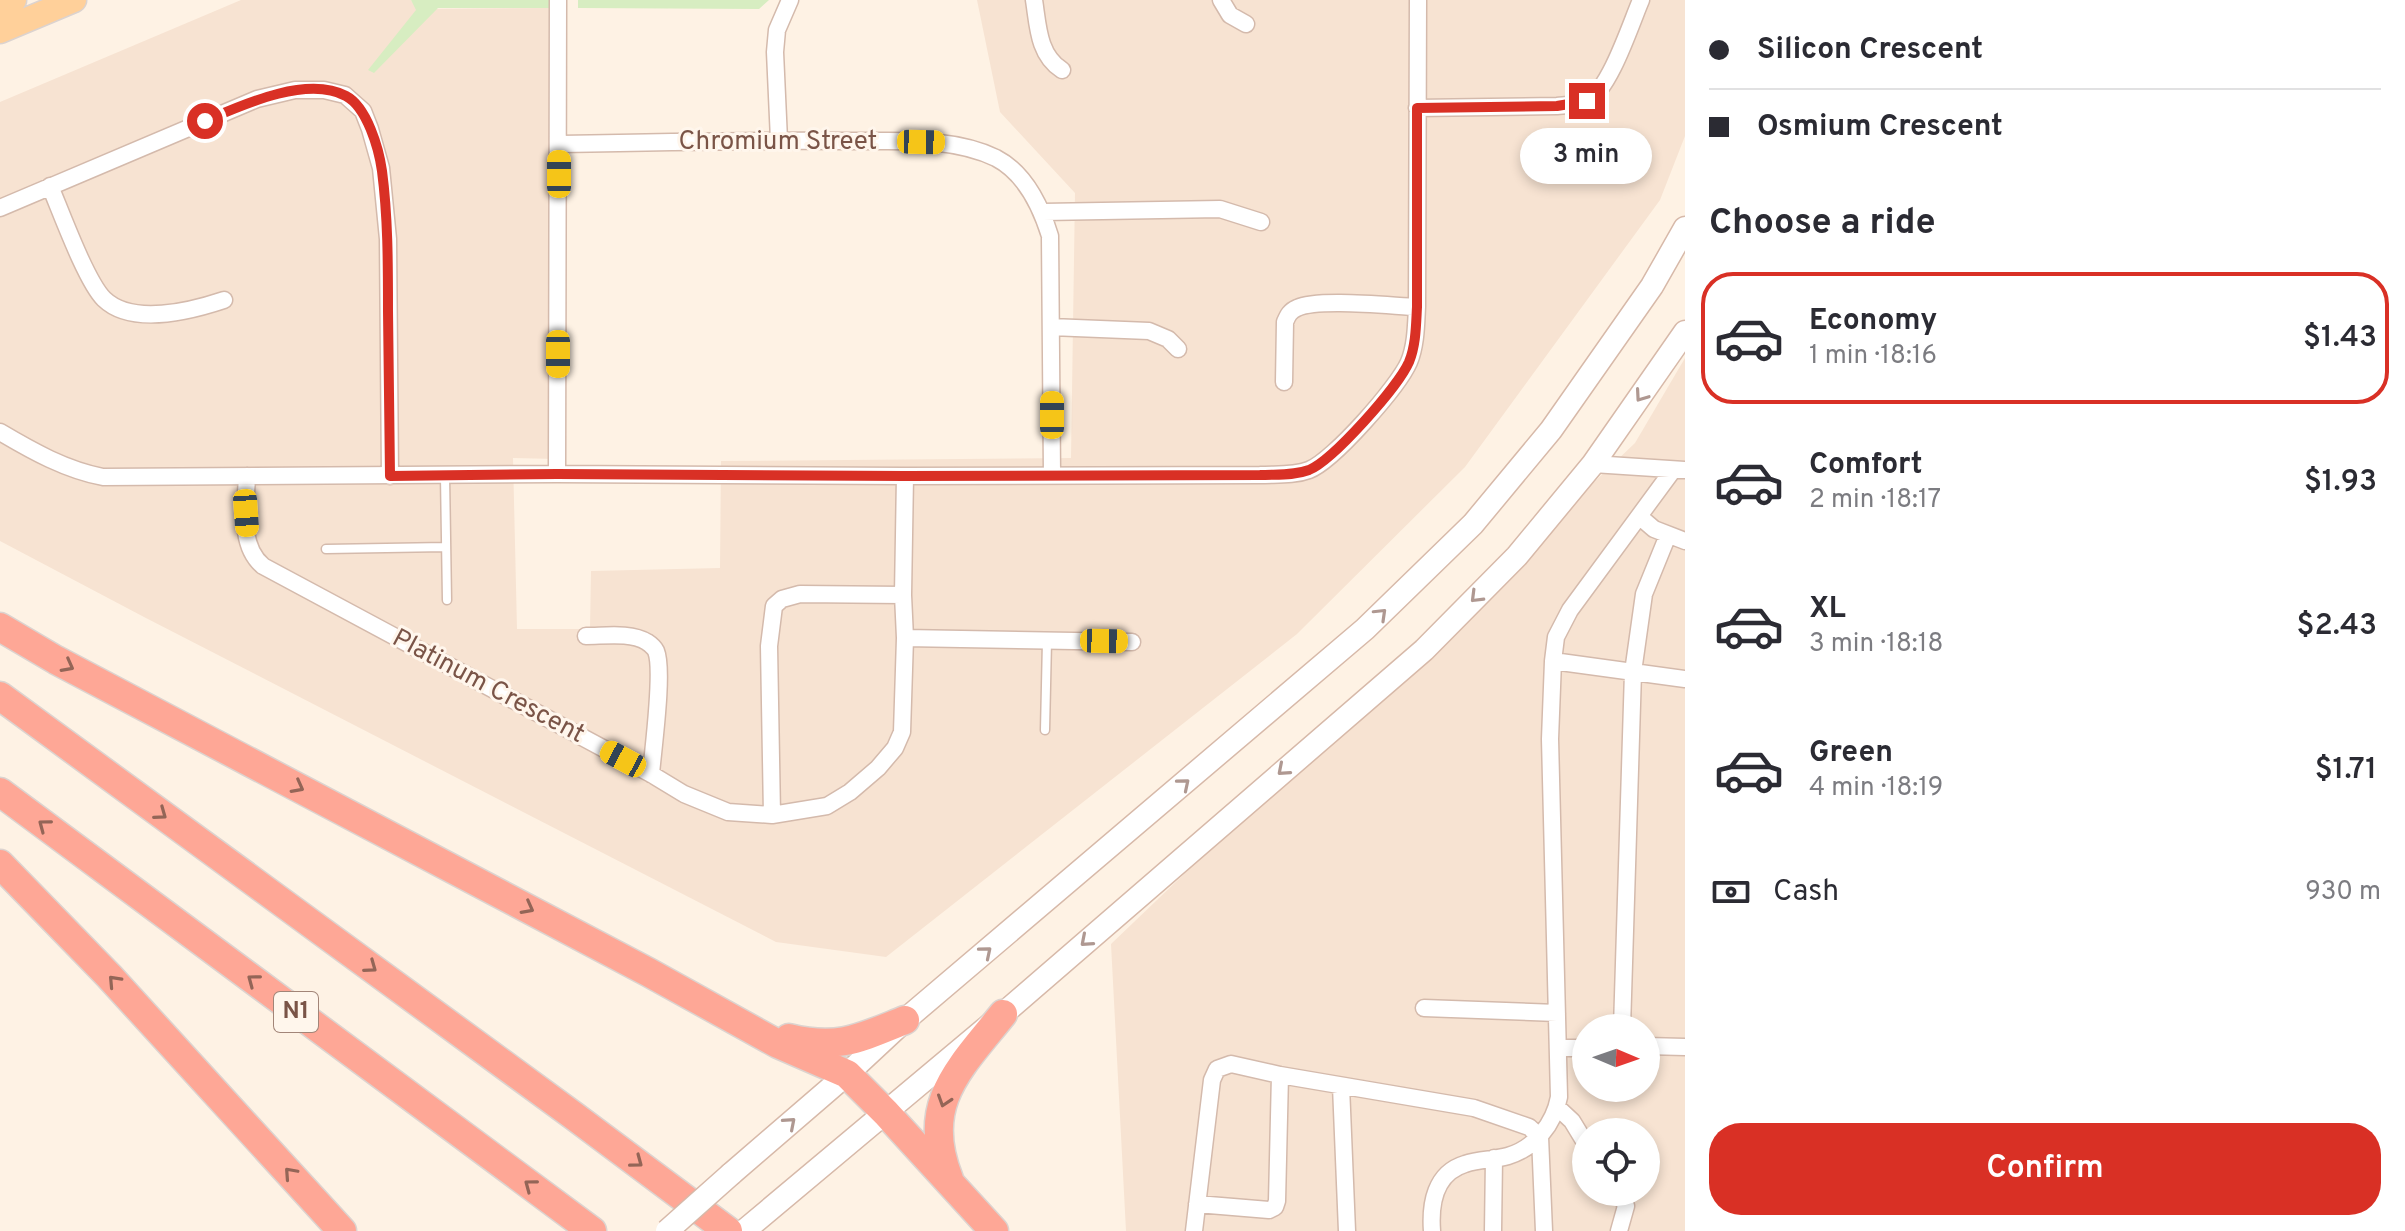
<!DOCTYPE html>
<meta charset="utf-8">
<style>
body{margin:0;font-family:Overpass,sans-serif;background:#f7f7f7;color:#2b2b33;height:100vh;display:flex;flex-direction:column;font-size:30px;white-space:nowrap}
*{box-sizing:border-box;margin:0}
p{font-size:26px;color:#7c7c81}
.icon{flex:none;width:44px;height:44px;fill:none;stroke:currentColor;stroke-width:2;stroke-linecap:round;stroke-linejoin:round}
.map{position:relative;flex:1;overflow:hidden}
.side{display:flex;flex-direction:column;background:#fff;width:720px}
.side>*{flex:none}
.hud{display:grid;align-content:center;height:176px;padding:0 24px;background:#fff}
.needle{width:52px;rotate:92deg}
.fabs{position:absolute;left:1572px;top:1014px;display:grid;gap:16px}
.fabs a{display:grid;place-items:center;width:88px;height:88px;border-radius:50%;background:#fff;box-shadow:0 4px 12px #0003;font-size:40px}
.end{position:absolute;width:36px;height:36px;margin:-18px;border:10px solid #d93025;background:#fff;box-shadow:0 0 0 4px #fff}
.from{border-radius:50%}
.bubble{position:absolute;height:56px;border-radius:28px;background:#fff;box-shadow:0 4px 12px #0003;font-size:26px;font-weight:600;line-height:56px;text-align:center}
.car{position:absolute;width:24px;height:48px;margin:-24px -12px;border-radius:10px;box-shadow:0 0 6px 2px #0007;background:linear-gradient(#f5c518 24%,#345 0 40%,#f5c518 0 76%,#345 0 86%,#f5c518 0)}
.hud b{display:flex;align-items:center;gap:28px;height:76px;font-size:30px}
.hud b+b{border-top:2px solid #e1e1e2}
.hud i{width:20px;height:20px;background:#2b2b33}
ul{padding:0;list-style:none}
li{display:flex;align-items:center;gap:24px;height:132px;margin:0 16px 12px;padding:0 8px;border:4px solid transparent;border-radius:32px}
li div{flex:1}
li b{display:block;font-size:30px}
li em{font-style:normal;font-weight:600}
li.selected{border-color:#d93025}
li>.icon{width:72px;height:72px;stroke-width:1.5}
h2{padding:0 24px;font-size:36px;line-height:96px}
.pay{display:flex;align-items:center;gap:20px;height:88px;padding:0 24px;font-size:30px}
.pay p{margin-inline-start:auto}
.action{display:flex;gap:16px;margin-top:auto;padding:16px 24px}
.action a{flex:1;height:92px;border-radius:32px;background:#d93025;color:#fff;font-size:32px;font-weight:600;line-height:92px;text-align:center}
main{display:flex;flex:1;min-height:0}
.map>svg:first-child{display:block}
.residential{fill:#f7e3d2;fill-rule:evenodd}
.green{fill:#d7edc1}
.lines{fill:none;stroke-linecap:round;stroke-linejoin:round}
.lane-casing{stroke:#d4baac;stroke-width:11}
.street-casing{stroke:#d4baac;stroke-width:19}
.secondary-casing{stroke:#d7b9a9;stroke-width:25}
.primary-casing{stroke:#dcd3cf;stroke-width:27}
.highway-casing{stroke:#dcd3cf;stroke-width:31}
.lane{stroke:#fff;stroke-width:8}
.street{stroke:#fff;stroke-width:16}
.secondary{stroke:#fff;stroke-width:22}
.primary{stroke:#ffd09a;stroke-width:24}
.highway{stroke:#fea796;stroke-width:28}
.secondary-bridge-casing{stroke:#d7b9a9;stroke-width:25;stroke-linecap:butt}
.secondary-bridge{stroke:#fff;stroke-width:22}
.oneway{stroke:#af9891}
.oneway2{stroke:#946557}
.route{stroke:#d93025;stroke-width:10}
.labels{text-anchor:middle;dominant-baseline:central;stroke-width:6;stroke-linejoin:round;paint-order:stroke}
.shield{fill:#fff6ec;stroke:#a28578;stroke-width:2}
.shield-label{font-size:24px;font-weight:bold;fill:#7a5447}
.street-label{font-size:26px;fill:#7a5447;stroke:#fff6ec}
</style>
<main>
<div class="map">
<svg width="1685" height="1231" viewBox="0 0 1685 1231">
<rect width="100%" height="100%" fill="#fef2e4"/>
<!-- residential -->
<path class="residential" d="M241,0H411L417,9L550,8L556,459L513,458L517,629H590L591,571L720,568L721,461L1071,458L1075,193L1000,112L977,0H1685V136L1660,200L1465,467L1297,634L886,957L776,942L144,617L0,541V102Z
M1685,358V1231H1126L1111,944L1635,443ZM1586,1028H1646V1088H1586ZM1586,1132H1646V1192H1586Z"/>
<!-- green -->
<path class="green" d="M411,0H550V8H438L374,73L368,70L416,10Z
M578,0H769L759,9L578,8Z"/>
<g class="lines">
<!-- lane casing -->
<g class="lane-casing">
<path id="lane" d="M445,476L447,600
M326,549L446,547
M1045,730L1047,641"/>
</g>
<!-- street casing -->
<g class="street-casing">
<path id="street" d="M1034,0C1038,25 1038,55 1062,70
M1221,0L1230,15L1246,24
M1417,108L1557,106C1567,105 1579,105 1588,100C1610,89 1631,23 1641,0
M779,140L775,52L777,30L790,0
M559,144C655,142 750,140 846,141C896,142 950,136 996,158C1025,173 1041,207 1050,236L1052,474
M50,186C61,212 86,281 104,299C132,326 191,311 224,300
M0,208L257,99L295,90H324L345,95L363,111L370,129L381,168L388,239L390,476
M1043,212L1220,209L1261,222
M1051,327L1149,331L1168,339L1178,349
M1284,382L1285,322C1288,315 1290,311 1297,308C1318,298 1391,306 1417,307
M0,432C32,451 66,470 103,477L557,474L905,476L1260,475C1276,474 1293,476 1309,470C1333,461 1398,387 1409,362C1416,345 1416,325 1417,307L1418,0
M1593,464L1685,470
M557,474L558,0
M247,476C246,505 238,545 263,566L651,774L684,794L728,812L772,815L827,806L850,792L878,768L895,748L902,732L905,638L903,595L905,476
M1640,517L1654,529L1685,541
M586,636C605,636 631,632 647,642C650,644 654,647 656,651C664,670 653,749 651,774
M905,638L1132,642
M1553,661L1685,679
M772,815L769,646L774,606L782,599L800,594L903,595
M1424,1008L1557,1013
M1622,1028L1633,672L1644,594L1668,535
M1646,1046L1685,1047
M1558,1048H1586
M1341,1086L1347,1231
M1557,1107L1572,1121L1586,1144
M1619,1192L1626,1206L1619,1231
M1197,1204L1269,1210L1275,1207L1277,1201L1280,1075
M1194,1231L1212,1080L1217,1069L1231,1064L1280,1075L1474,1108L1529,1127L1540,1137L1544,1231
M1432,1231C1430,1204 1435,1173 1465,1164C1479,1159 1494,1160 1508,1156C1535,1148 1554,1124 1559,1097L1550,739L1553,661L1556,637L1570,610L1673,470
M1493,1231L1494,1158"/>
</g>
<!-- secondary casing -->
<g class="secondary-casing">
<path id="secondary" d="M731,1174L847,1074L905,1020L1365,629L1473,524L1551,430L1652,286L1685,228
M744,1231L1003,1014L1424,650L1517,556L1593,464L1685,332"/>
</g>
<!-- primary casing -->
<g class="primary-casing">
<path id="primary" d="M0,6L14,0
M0,31L74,0"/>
</g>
<!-- highway casing -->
<g class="highway-casing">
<path id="highway" d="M0,627L56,660L648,972L778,1044L847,1074L886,1113L994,1231
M0,696L574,1116L728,1231
M0,792L592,1231
M0,864L109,976L342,1231
M789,1038C839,1050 860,1038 905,1020
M949,1179C919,1104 959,1069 1003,1014"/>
</g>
<!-- lane -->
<use href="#lane" class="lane"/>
<!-- street -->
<use href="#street" class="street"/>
<!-- secondary -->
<use href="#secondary" class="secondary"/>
<!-- primary -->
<use href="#primary" class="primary"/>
<!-- highway -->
<use href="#highway" class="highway"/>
<!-- secondary-bridge casing -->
<g class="secondary-bridge-casing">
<path id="secondary-bridge" d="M667,1231L731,1174"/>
</g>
<!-- secondary-bridge -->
<use href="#secondary-bridge" class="secondary-bridge"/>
</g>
<!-- one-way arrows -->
<defs><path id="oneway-chevron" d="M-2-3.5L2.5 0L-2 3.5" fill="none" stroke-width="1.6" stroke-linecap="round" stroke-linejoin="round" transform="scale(2)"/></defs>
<g class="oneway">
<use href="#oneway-chevron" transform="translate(1641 396) rotate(125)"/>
<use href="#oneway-chevron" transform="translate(1476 597) rotate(135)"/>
<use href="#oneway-chevron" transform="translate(1381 614) rotate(-44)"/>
<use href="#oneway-chevron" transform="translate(1283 770) rotate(139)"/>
<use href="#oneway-chevron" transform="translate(1184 784) rotate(-40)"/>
<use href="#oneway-chevron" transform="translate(1086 941) rotate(139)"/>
<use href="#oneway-chevron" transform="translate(986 952) rotate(-40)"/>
<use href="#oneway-chevron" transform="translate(790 1123) rotate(-41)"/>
</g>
<g class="oneway2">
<use href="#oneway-chevron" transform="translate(68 666) rotate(28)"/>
<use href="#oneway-chevron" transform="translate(298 787) rotate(28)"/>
<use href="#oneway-chevron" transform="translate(161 814) rotate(36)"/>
<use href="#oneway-chevron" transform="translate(44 825) rotate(-143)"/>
<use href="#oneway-chevron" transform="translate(528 908) rotate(28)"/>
<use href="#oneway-chevron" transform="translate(371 967) rotate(36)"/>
<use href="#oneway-chevron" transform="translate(253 980) rotate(-143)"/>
<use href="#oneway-chevron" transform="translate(114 981) rotate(-133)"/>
<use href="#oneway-chevron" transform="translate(944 1101) rotate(108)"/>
<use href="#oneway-chevron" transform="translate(637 1162) rotate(37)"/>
<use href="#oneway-chevron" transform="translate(290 1173) rotate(-132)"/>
<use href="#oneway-chevron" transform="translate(530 1185) rotate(-143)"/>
</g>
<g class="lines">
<!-- route -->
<path class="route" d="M205,121C242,105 307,75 346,96C367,107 379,149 382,171C388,217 388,264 388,311C389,366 389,421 390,476L557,474L905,476L1260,475C1276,474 1293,476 1309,470C1333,460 1398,387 1409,362C1416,345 1416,325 1417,307V108L1557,106L1587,101"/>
</g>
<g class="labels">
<!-- shield labels -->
<rect class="shield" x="274" y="992" width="44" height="40" rx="6"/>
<g class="shield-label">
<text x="296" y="1012">N1</text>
</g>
<!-- street labels -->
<g class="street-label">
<text x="778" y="142">Chromium Street</text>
<text transform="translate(488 687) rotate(28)">Platinum Crescent</text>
</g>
</g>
</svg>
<div class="fabs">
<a><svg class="needle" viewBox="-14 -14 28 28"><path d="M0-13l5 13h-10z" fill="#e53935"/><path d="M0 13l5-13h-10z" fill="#7c7c81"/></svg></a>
<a><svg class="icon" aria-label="locate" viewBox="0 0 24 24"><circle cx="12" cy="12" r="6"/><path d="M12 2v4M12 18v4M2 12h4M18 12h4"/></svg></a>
</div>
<i class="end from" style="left:205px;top:121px"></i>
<i class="end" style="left:1587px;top:101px"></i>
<div class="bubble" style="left:1520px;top:128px;width:132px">3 min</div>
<i class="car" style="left:921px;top:142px;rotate:91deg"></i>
<i class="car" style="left:559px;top:174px;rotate:0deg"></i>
<i class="car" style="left:558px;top:354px;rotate:180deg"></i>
<i class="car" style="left:1052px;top:415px;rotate:0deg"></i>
<i class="car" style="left:246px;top:513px;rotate:176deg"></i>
<i class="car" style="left:1104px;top:641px;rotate:91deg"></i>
<i class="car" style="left:623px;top:759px;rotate:298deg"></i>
</div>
<section class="side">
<div class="hud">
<b><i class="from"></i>Silicon Crescent</b>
<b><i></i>Osmium Crescent</b>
</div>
<h2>Choose a ride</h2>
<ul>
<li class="selected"><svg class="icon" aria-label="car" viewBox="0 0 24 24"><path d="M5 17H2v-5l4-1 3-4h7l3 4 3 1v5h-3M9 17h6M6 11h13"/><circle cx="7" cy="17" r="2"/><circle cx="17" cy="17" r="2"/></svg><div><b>Economy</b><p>1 min · 18:16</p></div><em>$1.43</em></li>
<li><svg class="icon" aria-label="car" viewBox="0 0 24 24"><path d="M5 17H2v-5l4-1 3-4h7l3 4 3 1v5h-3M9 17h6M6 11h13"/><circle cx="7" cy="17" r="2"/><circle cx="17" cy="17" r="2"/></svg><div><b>Comfort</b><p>2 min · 18:17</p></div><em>$1.93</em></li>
<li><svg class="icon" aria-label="car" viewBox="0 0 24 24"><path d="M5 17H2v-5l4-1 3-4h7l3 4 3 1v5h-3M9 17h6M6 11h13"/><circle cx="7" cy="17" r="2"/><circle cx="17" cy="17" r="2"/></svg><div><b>XL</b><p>3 min · 18:18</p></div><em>$2.43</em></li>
<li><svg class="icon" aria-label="car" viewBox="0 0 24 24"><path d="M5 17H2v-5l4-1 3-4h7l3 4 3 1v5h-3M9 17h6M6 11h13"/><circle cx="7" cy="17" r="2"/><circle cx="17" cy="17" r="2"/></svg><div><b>Green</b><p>4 min · 18:19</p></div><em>$1.71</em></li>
</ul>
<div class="pay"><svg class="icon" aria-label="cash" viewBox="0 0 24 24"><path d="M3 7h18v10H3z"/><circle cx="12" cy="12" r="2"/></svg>Cash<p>930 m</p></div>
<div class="action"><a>Confirm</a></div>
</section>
</main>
